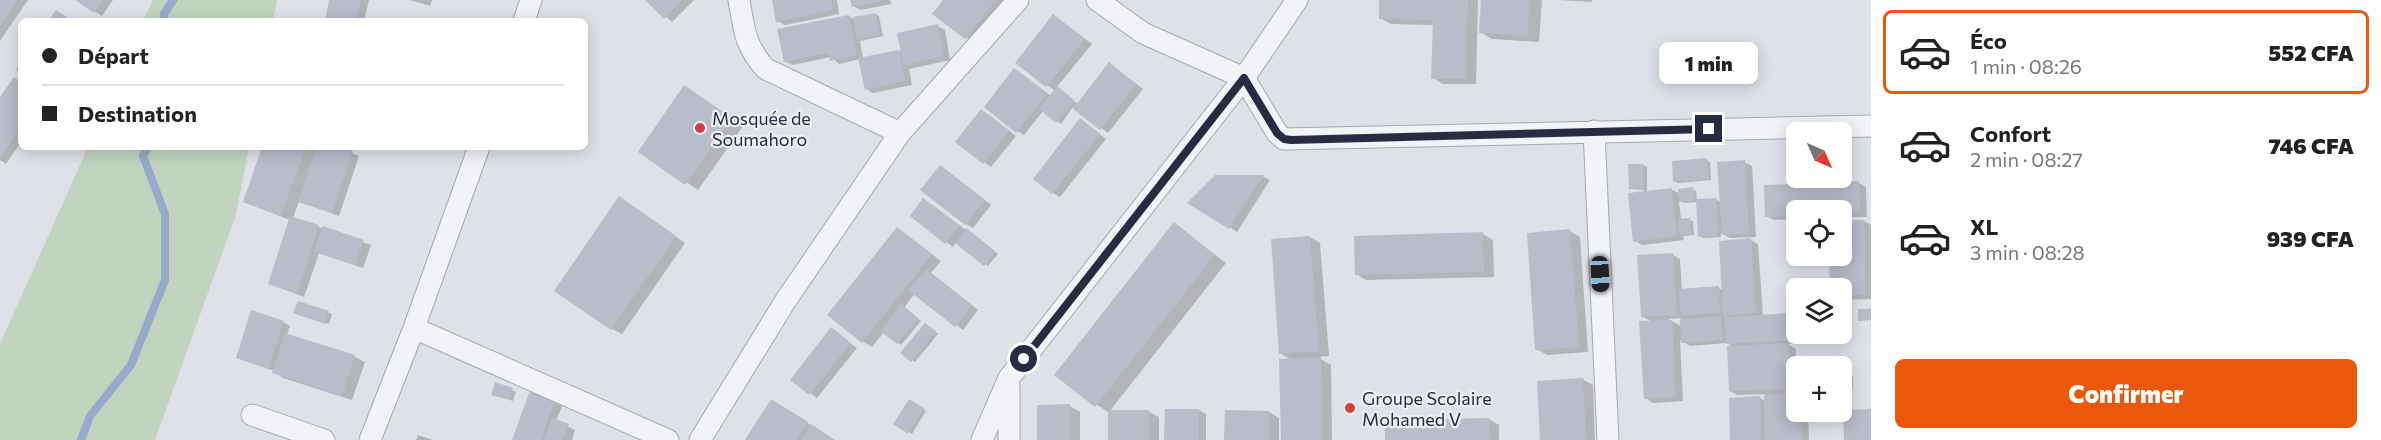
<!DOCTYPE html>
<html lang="fr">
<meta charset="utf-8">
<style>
body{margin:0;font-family:Commissioner,sans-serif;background:#f6f6f6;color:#222;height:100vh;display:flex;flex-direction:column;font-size:22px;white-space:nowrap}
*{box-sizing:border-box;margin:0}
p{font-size:20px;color:#767676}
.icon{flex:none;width:33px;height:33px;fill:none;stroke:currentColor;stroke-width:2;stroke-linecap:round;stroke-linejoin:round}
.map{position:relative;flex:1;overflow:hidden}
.side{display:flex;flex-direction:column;background:#fff;width:510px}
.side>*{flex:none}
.hud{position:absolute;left:18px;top:18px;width:570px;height:132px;border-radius:9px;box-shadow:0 3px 15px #0003;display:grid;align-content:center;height:132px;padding:0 24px;background:#fff}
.needle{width:39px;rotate:135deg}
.controls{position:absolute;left:1786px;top:122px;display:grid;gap:12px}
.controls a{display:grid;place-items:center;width:66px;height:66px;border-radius:9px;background:#fff;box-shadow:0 3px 15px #0003;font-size:30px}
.end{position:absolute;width:27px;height:27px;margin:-14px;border:8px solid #272c41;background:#fff;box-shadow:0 0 0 3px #fff}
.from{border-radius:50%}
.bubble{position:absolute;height:42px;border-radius:9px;background:#fff;box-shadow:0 3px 15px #0003;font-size:20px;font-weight:800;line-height:42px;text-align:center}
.car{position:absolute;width:18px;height:36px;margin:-18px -9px;border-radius:8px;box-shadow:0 0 4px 2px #0007;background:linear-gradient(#222 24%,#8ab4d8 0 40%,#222 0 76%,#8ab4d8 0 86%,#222 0)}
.hud b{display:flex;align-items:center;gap:21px;height:57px;font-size:22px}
.hud b+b{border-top:2px solid #e0e0e0}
.hud i{width:15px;height:15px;background:#222}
ul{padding:10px 0 0;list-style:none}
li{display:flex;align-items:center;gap:18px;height:84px;margin:0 12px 9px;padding:0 12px;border:3px solid transparent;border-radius:9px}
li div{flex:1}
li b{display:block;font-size:22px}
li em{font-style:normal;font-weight:800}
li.on{border-color:#ea580c}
li>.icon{width:54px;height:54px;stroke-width:1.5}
.button{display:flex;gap:12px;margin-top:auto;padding:12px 24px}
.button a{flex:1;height:69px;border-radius:9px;background:#ea580c;color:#fff;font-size:24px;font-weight:800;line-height:69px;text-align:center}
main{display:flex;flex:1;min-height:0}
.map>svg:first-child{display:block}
.green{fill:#c2d3c0}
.shadow{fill:#0003;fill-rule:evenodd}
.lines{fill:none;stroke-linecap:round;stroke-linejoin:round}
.stream{stroke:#98a9cb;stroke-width:8}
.building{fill:#b9bcc9}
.minor-casing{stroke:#a4a7b3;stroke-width:23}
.minor{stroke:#f2f3f7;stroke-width:21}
.route{stroke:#272c41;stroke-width:8}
.poi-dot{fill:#d43f3e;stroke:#eef0f6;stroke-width:2}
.labels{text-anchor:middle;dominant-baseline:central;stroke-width:4.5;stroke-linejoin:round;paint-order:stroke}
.poi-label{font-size:18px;fill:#272c41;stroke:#eef0f6;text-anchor:start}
</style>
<main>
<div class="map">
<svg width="1871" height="440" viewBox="0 0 1871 440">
<rect width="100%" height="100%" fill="#dfe1e9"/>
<!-- green -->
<path class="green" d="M153,0H277L273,21H143Z
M88,147H249L236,215L155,440H0V344Z"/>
<!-- shadow -->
<path class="shadow" d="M0,0H28L0,41Z
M78,0H113L102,16Z
M331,0H369L364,21H326Z
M410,0H432L430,6Z
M647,0H694L672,22Z
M773,0H837L839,14L785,25L777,21Z
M852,0H890L891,4L861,10L853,6Z
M944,0H1011L976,44L934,14Z
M1381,0H1478L1476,84H1443L1433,78L1434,25L1391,24L1380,18Z
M1482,0H1542L1539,42L1492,39L1480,32Z
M1559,0H1592V2Z
M875,14L879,16L883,36L860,41L863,59L902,51L937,26L945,30L950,60L909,69L912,85L873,93L866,89L860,59L839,64L831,57L792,65L785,61L849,16L853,19Z
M1054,16L1092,44L1056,88L1078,104L1110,64L1143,89L1108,133L1073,107L1061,124L1043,111L1024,135L1017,131L1015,69L1051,96L1055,91L1017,62Z
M21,62V74L16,70Z
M21,83V142L6,164L0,160V100Z
M696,94L743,126L698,190L640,151Z
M989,115L1016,136L991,167L957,142Z
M1088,125L1106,139L1060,197L1053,193Z
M264,147H337L359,156L339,216L299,201L293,218L371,245L363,268L319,253L304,297L269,283L290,220L244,202Z
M1707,160L1710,162L1711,180L1678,183L1675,181Z
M1744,162L1752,166L1756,237L1730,238L1721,233V237L1703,238L1700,236L1698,202L1684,203L1679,201L1681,220L1693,221L1694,235L1683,236L1684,240L1642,245L1635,241L1644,192V190L1631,189L1630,166L1643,165L1647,167V192L1671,189L1680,194L1692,189L1696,191L1697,200L1715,199L1721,202Z
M941,166L991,205L973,228L966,224Z
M1216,176L1264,177L1270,180L1237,232L1190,202Z
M1859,183L1866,187L1867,217H1842V210H1797V219L1774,220L1766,216Z
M629,204L685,243L622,334L612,329Z
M931,204L998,254L988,266L956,242L953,247L946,242Z
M1864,221L1871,225V299L1842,300V288H1832L1831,255H1842V222Z
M1174,224L1226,263L1109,412H1149L1159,417V440H1109V413L1056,375Z
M898,229L941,261L931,273L978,310L963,330L915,293L904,308L921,321L901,345L884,332L872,347L862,341Z
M1570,231L1580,237L1588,352L1547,355L1537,349Z
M1483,234L1493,240L1494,277L1366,280L1356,274Z
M1310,237L1320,243L1329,356L1317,357L1331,365L1332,440H1283L1292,360L1281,354L1272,240Z
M1747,238L1758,244L1763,316L1791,315L1797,318V333H1799L1800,343L1787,344L1796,349L1797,411H1808L1809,440H1731L1760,398L1766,401L1765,394L1737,395L1730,391L1733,347L1727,343L1690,346L1680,340L1683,401L1653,403L1646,398L1652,322L1642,316L1673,255L1680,259L1682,290L1718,288L1723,290ZM1681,318L1682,327L1668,319Z
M299,302L332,314L329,324L298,315Z
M283,322L290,326L287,335L355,357L365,362L352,400L283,378L274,371L238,357Z
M928,326L938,334L915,362L912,360Z
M832,329L857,348L817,398L792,380Z
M1842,375L1853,377V388L1842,389Z
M1582,379L1593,385L1595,440H1541Z
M496,384L516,392L513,401L496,396Z
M531,393L562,406L556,421L575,430L572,440H514Z
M910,401L926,411L912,434L895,423Z
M782,406L817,429L833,440H746Z
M1070,406L1080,412V440H1038Z
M1199,410L1206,414V440H1168Z
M1269,412L1279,418V440H1226Z
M1489,419L1499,425V440H1387Z
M418,435L433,440H416Z"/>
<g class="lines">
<!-- stream -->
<path class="stream" d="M165,21L164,14L173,0
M81,440L90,416L131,365L165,280V214L143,156L148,147"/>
</g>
<!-- building -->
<path class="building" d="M0,0H18L0,27Z
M75,0H103L94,13Z
M329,0H361L356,21H325Z
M645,0H683L664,19Z
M772,0H831L833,10L776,22Z
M850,0H882V1L852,7Z
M943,0H996L965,39L932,14Z
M1379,0H1468L1466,79H1431L1433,20L1379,19Z
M1481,0H1530L1527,36L1479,33Z
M56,10L73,21H48Z
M876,13L880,35L857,40L853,17Z
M1053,14L1085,39L1046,87L1015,63Z
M849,15L857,55L830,61L829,53L784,62L777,29Z
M938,24L944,56L903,65L897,33Z
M899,50L905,81L865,90L858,58Z
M1109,62L1136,84L1100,130L1073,109Z
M1014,68L1047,93L1016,133L984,107Z
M14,77L21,82V127L0,158V97Z
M684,85L732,118L685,185L638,152Z
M1057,86L1074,100L1056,123L1039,109Z
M981,109L1009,131L983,164L955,142Z
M1080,118L1100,134L1052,194L1033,179Z
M262,147H306L281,216L243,202Z
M317,147H342L353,151L332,213L298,202Z
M1707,158L1709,179L1673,182L1672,161Z
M1745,160L1749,233L1722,235L1717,162Z
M1628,164H1643L1644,189H1629Z
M940,165L985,200L965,225L920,190Z
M1215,175H1264L1229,229L1187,203Z
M1859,181L1860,213L1842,214V210H1797V216L1765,217L1764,185Z
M1693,187L1694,201L1679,202L1678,189Z
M1672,188L1677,236L1633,242L1628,193Z
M619,196L676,236L611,330L554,291Z
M923,198L959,226L945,244L910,216Z
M1716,198L1718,236L1698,237L1696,199Z
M290,216L319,225L297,294L268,284Z
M1690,218L1691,234L1679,235L1678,219Z
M1842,220H1864L1866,295L1842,296V288H1830L1829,255H1842Z
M1174,222L1215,255L1095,407L1054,375Z
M323,226L364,240L355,265L314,252Z
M897,227L932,254L862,343L827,315Z
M966,228L995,251L984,266L955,243Z
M1570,229L1579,347L1535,350L1527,233Z
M1483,232L1484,272L1355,275L1354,236Z
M1310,236L1319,351L1279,354L1271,239Z
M1751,238L1756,313L1723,316L1719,241Z
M1673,253L1677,315L1641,317L1637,255Z
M926,269L972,305L955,327L908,290Z
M1719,286L1720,313L1681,316L1679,289Z
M298,301L329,311L325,324L293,313Z
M901,304L918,318L897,344L880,331Z
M1858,309H1871V320L1858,321Z
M251,310L284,321L268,369L236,358Z
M1791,313L1793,340L1726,344L1724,317Z
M1721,316L1723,340L1681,343L1680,319Z
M1672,320L1676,397L1644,399L1639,321Z
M925,323L936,331L911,362L900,353Z
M831,327L851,343L809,395L790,380Z
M285,333L355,355L342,396L272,373Z
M1789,343L1790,389L1729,391L1727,346Z
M1321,357L1323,440H1281L1279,359Z
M1842,374H1850V387H1842Z
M1583,378L1586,440H1540L1537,381Z
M495,382L513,388L509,400L491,395Z
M530,391L555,400L541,440H512Z
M1797,393V411H1801L1802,440H1765L1764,395Z
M1760,396L1761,440H1730L1729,398Z
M771,399L808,422L797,440H745Z
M909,399L924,408L908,434L893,424Z
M1070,404V440H1037V405Z
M1165,409H1199V440H1164Z
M1871,409V440H1844L1843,410Z
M1108,410H1149V440H1108Z
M1225,410L1269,411V440H1224Z
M552,418L569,424L563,440H544Z
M1489,418L1490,440H1385V420Z
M811,424L835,440H801Z"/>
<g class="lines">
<!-- minor casing -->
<g class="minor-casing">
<path id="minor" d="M739,0C744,29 745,47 766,69L900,133
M1097,0L1143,33L1244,78L1277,133L1284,139L1871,126
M524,21L531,0
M1594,131L1608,440
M414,328L668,440
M252,415L324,440
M370,440L414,328L479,147
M700,440L786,300L900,133L1018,0
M982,440L1009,378L1244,78L1297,0
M1009,440V387"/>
</g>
<!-- minor -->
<use href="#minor" class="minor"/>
</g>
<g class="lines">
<!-- route -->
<path class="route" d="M1024,359L1244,78L1277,133L1284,139L1291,140L1709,129"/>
</g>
<!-- markers -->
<g class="poi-dot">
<circle cx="700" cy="128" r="6"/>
<circle cx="1350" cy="408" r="6"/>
</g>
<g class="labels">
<!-- poi labels -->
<g class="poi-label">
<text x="712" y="118">Mosquée de<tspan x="712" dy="21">Soumahoro</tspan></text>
<text x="1362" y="398">Groupe Scolaire<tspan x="1362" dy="21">Mohamed V</tspan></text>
</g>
</g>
</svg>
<div class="controls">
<a><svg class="needle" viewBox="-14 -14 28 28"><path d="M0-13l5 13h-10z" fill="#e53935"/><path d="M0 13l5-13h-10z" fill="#767676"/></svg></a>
<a><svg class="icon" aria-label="locate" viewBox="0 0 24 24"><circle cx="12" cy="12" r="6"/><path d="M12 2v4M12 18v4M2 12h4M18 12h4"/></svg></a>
<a><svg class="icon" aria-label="layers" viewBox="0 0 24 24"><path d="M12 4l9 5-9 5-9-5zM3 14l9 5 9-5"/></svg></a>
<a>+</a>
</div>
<i class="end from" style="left:1024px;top:359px"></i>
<i class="end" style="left:1709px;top:129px"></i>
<div class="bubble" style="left:1659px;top:42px;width:99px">1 min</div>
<i class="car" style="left:1600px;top:274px;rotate:177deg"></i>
<div class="hud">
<b><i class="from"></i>Départ</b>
<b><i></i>Destination</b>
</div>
</div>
<section class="side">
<ul>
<li class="on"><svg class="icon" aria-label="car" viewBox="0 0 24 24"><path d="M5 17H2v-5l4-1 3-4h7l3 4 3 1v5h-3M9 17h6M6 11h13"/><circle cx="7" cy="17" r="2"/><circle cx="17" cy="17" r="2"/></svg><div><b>Éco</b><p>1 min · 08:26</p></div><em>552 CFA</em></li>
<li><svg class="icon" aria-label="car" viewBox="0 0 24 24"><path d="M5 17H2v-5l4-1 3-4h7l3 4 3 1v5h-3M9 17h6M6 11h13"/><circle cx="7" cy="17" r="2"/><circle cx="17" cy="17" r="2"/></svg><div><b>Confort</b><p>2 min · 08:27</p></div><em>746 CFA</em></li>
<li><svg class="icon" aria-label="car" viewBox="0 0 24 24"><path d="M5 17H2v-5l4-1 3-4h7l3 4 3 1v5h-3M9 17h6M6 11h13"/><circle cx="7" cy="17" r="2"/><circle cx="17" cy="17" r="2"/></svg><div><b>XL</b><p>3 min · 08:28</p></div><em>939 CFA</em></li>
</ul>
<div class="button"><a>Confirmer</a></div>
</section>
</main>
